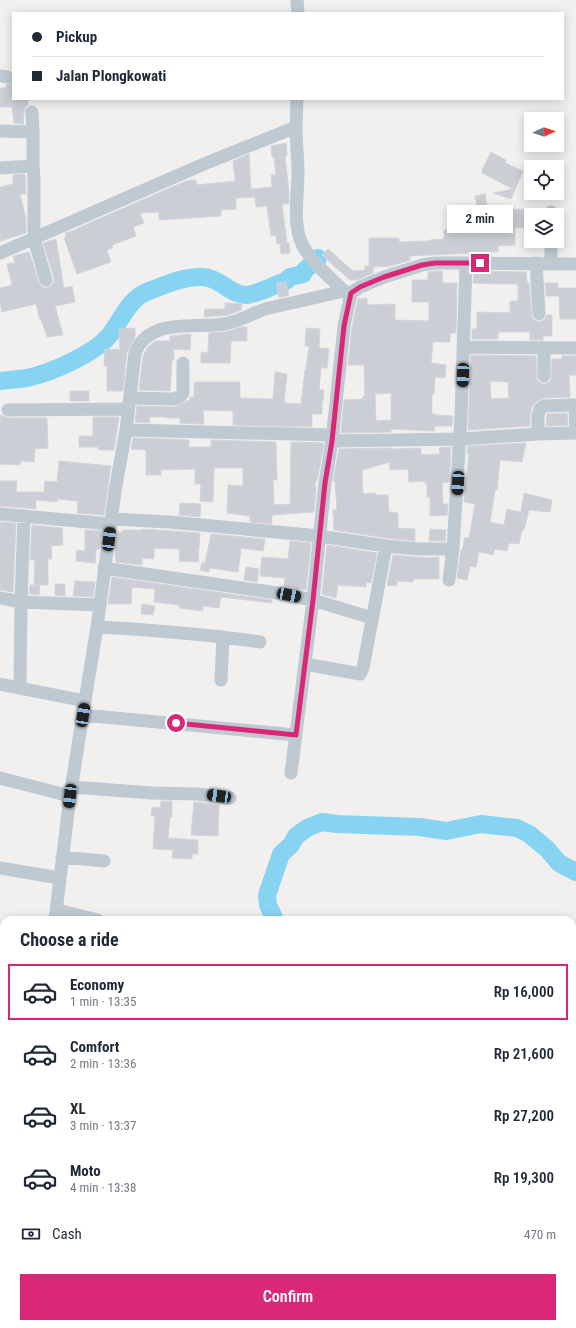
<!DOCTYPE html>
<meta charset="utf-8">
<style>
body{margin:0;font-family:"Roboto Condensed",sans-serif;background:#f6f6f7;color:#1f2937;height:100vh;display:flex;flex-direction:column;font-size:15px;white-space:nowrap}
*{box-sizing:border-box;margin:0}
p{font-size:13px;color:#747a83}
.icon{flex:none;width:22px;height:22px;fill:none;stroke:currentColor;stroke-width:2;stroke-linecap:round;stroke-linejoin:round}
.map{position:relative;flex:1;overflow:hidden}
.sheet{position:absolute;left:0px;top:916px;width:576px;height:412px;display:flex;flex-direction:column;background:#fff;border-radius:12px 12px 0 0;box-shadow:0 2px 10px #0003}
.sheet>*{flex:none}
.banner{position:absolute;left:12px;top:12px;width:552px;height:88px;border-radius:0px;box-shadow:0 2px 10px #0003;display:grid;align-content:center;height:88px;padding:0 20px;background:#fff}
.needle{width:26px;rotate:86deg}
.controls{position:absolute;left:524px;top:112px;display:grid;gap:8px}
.controls a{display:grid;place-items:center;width:40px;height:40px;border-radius:0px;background:#fff;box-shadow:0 2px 10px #0003;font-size:20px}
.end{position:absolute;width:18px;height:18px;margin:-9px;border:5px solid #db2777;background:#fff;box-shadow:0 0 0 2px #fff}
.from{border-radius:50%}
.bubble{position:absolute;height:28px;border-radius:0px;background:#fff;box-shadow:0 2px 10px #0003;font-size:13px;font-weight:600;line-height:28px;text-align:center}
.car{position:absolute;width:12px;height:24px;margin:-12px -6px;border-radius:5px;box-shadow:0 0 3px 1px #0007;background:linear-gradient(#222 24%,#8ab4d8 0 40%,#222 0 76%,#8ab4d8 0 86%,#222 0)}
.banner b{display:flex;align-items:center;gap:14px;height:38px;font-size:15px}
.banner b+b{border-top:1px solid #e0e1e3}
.banner i{width:10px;height:10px;background:#1f2937}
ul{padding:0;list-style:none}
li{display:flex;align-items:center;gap:12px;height:56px;margin:0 8px 6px;padding:0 12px;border:2px solid transparent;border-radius:0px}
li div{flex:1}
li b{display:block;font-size:15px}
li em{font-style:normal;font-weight:600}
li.on{border-color:#db2777}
li>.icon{width:36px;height:36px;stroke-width:1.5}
h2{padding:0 20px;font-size:18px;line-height:48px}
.pay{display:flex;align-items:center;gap:10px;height:44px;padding:0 20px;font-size:15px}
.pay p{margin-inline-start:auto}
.action{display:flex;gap:8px;margin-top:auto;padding:8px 20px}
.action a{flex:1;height:46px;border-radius:0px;background:#db2777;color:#fff;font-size:16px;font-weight:600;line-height:46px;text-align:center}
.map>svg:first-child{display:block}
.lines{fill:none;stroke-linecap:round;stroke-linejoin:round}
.river{stroke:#86d3f2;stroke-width:18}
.building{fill:#cbced4;stroke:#d3d5db;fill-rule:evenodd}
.minor{stroke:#bfc9d2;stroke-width:13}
.route{stroke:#db2777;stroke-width:5}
</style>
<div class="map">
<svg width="576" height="1328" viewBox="0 0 576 1328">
<rect width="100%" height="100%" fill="#f2efef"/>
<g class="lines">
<!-- river -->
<path class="river" d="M0,381C9,380 18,379 27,378C50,373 92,355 108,337C121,322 128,298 149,291C165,285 185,276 202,277C212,277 221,283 229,289C234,292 240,295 246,295C255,295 277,284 286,281L290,277L303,274L304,271L318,258
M275,920L268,905L267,895L281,854L291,845L296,836L307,828L322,822L337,824L420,827L446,831L481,824L517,828L529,834L547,849L559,863L576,872
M0,1029L4,1028"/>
</g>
<!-- building -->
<path class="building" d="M13,82V99H28V105L25,108L24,115H23L24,124L14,123L12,107H0V88H6V85Z
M286,143L287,156H285L289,193V204H282L287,243L277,244L276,235L271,236L267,206L256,207L255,197L236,198V209L221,210V216L159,220V212L140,213L144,223L133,227L136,236L112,245L113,248L107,250L111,262L77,274L64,238L66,237L65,233L78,229V228L186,181L196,180L197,185L235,181L233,161L249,154L251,189L272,187L271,175H276L274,157H272L271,146Z
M491,152L506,160L505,163L523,171L511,199L493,193L513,189L482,173V170Z
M25,174L26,194H20L26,219V233L0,241V187L13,184V175Z
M485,194L488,211L478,212L475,196Z
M531,209V227L515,228V245L498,246V252H491V255H471V253L410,256V260L391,266L373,267V273L357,280H350L322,255L328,249L353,271L365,270V266H369V238H399V242L430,241V240L444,239V230L463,229V233H484V229L499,228L498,210Z
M56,239L64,288L72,286L75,302L55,306L63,335L47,337L41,319L40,320L36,304L2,312L0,304V288L12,285L7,264L15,263L13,256L29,252L40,285L44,288L51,286L54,282V278L43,243Z
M289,243L290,253L281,254L280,244Z
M436,271H442L443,283H457L456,333H450V342H433L431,363L446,365L445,378L435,377L434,394H432V414H435V415L453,416L452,426H435L434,431L391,429V432L341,433L344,400L363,399V396H365L364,365H348L352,327L358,299L367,298V305L395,304V320L429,321V302H412V280H428V272ZM391,393V420L376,421L375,394Z
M474,271L526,272L527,283H529L532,318L536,321L540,322L544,320L547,315H552V336H543V340H530V332H498V339H472V329H477V312L510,313V301H518V284H499L473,283Z
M286,282L289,295L279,298L277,283Z
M545,283H558V288H576V319H560L559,296H546Z
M225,303L242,304L241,310L228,315L204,317L205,309H225Z
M242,327H247V341H231L230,363H201V352L208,353L209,333L225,332Z
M135,328V337L127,352L123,391H107V366H104L105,349L120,350L119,329Z
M306,328L320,329L319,348L329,349L327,368H321L319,390H324L323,401H322V414H312V427L233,425V411L203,410L204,424L180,423V418H167V417H149L150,423L135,422L137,406L174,407L190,400V397H194V382H240V398L273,399L275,372L287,374L284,403L301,404L305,369L306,370L309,346H305Z
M191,334L190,350L174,349V360H172L170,391L139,390L143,356L148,347L155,341H170V336Z
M471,355L536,356L537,380L540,383L544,384L548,383L551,380L552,359H562V356H576V375H569L570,397L544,398L539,400L532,406L530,415V426L468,430ZM490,381L508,382L509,398L491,399Z
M70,391H89V401H70Z
M567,413L568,425L546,426L547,414Z
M0,415L8,418H47L48,448L35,449L34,462L21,461L20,465L0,464Z
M93,417H119L114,450H98V447H79V436H93Z
M133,438L189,440V447H211V440L276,442L277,480H273L274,505L290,504L291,442L324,443L317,481H315L316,491L314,512L272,515V524L250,522V516L227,513L228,485L243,486V468H214L213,502L200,501L201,484H195V469L161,470V475H146V450L131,449Z
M526,443L522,462L500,460L497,490H495L490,522L504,525L507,509L521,512L524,493L552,500L550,512L529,510L524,530H522L519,544L509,543L507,551L495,549L493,555L479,552L476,567L470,566L467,580L457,578L461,550L462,551L465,537L469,538L475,504L464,502L469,454H467L468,446Z
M451,447L449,482L442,483L443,504H448L447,515L430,516V497H427V484H425V481L409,482L408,469L390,470V462L362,470L363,494L375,493L376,495H388L389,512L398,513V528L415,529V541L387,538L334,530L333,510H337L335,482L333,481L339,449L391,448V449L421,448V455L440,454L439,448Z
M59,461L111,466L104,515L77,513L78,501L57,499V502L36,500V509L0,506V481H17L16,492H44L45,481L57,482Z
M180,503L201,504L200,517L179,515Z
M0,522L16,523L13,592L0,590Z
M32,525L62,528L63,545L51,546L52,559H48V585H34L35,560H30Z
M142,529L200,533L198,562L179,561L180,549L154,548V559L142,558V565L116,562L115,548L118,532L122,533V530H142Z
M430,529L446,530L445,541H429Z
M85,530L102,531L99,549H96L95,563L76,561L77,550L85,551Z
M211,534L265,539L263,551L241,548L238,572L210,568L209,572L200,570L202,563H205Z
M290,541L311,543L306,590L284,586L285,578L260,576L262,557L288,559Z
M327,545L377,553L371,583L366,582V587L338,585L336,598L322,594Z
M393,555L429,558L439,557V579H413V582L397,581V586L387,585Z
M246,567L259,569L257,582L244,580Z
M112,577L272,600V603L221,597L219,608L203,606V611L179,608V605L154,602L155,589L132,587L131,604H108Z
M75,581L95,582L93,597L73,596Z
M55,584H65V596L55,595Z
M30,585H40L39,595L29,594Z
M142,604L155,606L153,615L141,614Z
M161,801H172V817H170L168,838L198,840V854H192V859L172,858L173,850L153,849L155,816H151L152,807L160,808Z
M194,802L219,805L218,836L191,835Z"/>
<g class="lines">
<!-- minor -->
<path class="minor" d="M297,0L298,13
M0,76L7,77
M32,112L33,132
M296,127C296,142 298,158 298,173C298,195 292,226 303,246C313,264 330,277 344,291L351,293
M0,131L33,132V166
M0,168L33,166L34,180V239L46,280
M551,215V212
M0,253L204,164L296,127L297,99
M536,263L539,314
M551,263V241
M351,293L360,287L384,277L422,265L435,263H466L576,264
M464,347L576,348
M544,349V376
M130,398L174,399L181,396L183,392V363
M8,410L128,409
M126,430L135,353C149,317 194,329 224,324C239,322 251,314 265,309L344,291
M538,434L576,433
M332,441L460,439L538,434V415L540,409L544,406L572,405H575V407L576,433
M0,514L110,524
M112,519L169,522L320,536L386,546L419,549H453L461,416L466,263
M104,568L277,593L313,600L372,618
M449,580L453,549
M0,598L21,602L99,605
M97,627C152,630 206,634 260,642
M305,664L360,674L363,668L386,546
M221,680L223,637
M0,684L85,701L97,627L115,491L126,430L332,435
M20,687L21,602L24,516
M83,715L296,735
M291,773L313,600L325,483L332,441L344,326L351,293
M0,778L70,796
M72,787L152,793L197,794L230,798
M62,857L104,861
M0,868L59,878
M57,910L98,920
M55,920L70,796L85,701
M0,959L4,960
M0,1211L4,1212
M572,1301H576"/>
</g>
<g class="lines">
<!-- route -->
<path class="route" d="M176,723L296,735L313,600L325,483L332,441L344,326L351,293L360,287L384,277L422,265L435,263H480"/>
</g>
</svg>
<div class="controls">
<a><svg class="needle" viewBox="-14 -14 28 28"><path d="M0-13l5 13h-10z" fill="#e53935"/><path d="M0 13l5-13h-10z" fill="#747a83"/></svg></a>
<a><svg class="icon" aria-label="locate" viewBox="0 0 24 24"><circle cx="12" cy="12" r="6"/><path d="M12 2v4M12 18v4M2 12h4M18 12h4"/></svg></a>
<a><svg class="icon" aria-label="layers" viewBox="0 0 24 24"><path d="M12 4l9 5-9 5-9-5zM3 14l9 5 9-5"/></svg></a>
</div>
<i class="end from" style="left:176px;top:723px"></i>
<i class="end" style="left:480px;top:263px"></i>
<div class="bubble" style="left:447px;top:205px;width:66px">2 min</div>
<i class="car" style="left:463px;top:375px;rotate:182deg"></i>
<i class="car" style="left:458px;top:483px;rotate:183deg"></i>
<i class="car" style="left:109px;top:539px;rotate:7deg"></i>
<i class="car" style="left:289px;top:595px;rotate:101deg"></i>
<i class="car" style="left:83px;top:715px;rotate:9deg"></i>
<i class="car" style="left:70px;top:796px;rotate:187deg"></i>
<i class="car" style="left:219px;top:796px;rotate:278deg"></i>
<div class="banner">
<b><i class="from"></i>Pickup</b>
<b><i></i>Jalan Plongkowati</b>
</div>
<section class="sheet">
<h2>Choose a ride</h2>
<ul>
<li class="on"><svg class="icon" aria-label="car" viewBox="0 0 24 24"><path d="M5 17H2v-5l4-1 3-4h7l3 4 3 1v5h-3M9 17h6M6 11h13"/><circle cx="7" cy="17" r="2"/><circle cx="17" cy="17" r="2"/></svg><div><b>Economy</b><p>1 min · 13:35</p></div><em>Rp 16,000</em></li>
<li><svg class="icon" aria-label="car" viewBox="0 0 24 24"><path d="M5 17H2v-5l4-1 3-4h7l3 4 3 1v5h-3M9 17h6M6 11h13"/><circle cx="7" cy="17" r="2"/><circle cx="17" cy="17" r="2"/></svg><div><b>Comfort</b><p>2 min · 13:36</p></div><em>Rp 21,600</em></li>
<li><svg class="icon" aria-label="car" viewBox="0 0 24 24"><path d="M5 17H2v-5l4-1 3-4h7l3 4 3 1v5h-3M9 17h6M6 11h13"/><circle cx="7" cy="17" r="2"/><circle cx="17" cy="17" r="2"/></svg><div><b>XL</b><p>3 min · 13:37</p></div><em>Rp 27,200</em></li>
<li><svg class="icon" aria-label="car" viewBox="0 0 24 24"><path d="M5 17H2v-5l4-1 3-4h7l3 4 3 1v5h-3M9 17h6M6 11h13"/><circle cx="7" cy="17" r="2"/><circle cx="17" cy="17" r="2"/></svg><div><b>Moto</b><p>4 min · 13:38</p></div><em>Rp 19,300</em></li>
</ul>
<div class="pay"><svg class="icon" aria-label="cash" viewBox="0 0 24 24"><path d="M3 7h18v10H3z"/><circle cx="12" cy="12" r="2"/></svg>Cash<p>470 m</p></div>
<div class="action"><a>Confirm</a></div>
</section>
</div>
